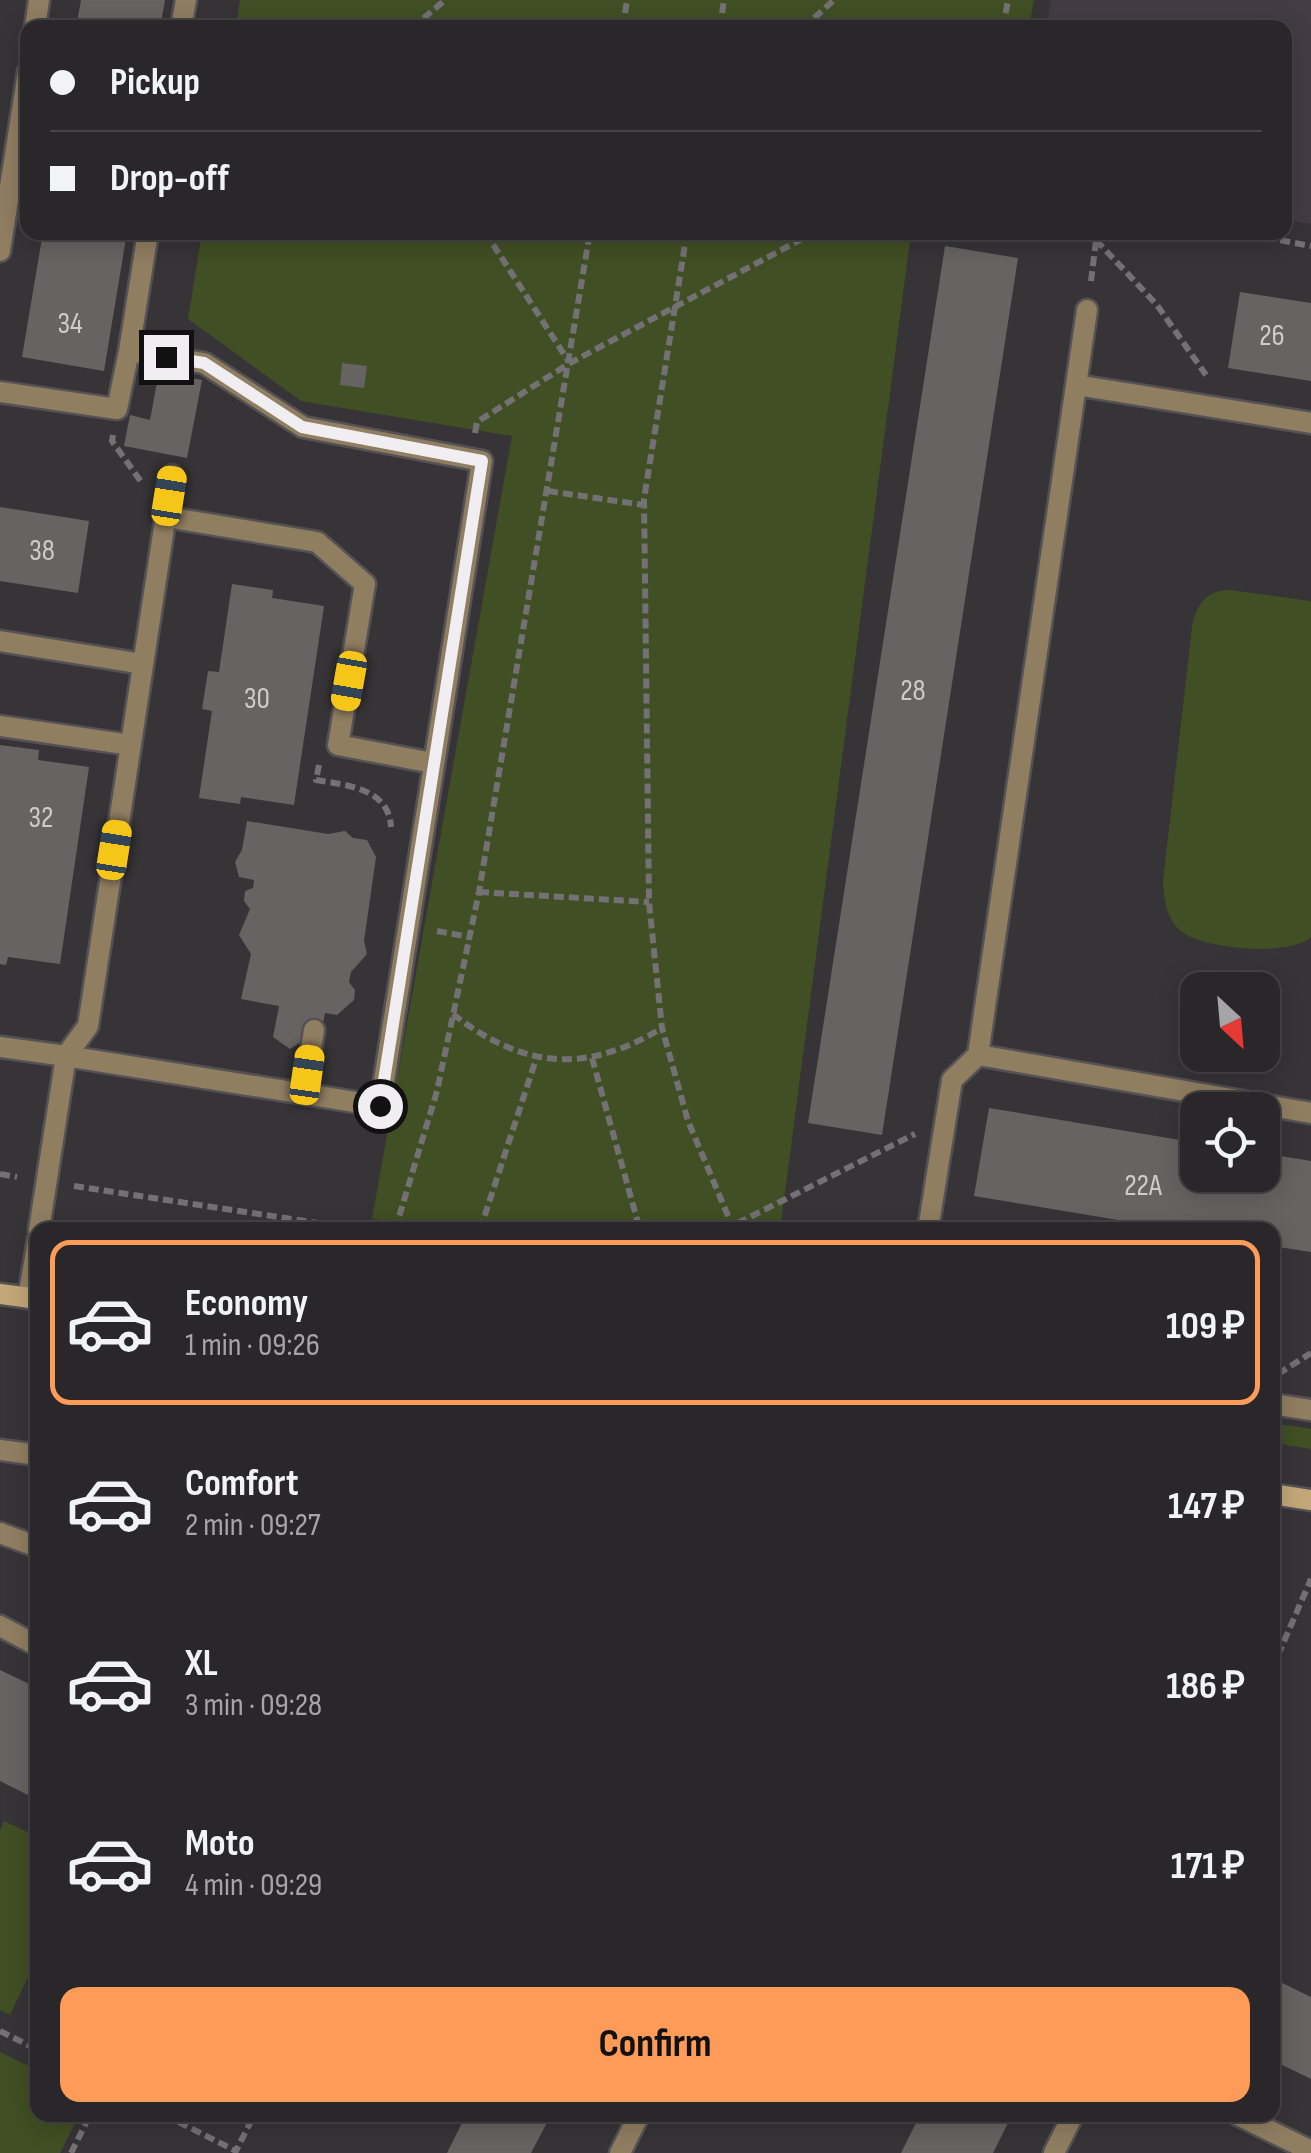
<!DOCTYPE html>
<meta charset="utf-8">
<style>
body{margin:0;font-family:"Sofia Sans Condensed",sans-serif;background:#353335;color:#f1f3f6;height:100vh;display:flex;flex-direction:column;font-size:38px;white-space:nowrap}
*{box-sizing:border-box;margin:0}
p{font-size:32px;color:#a5a5a8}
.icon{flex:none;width:55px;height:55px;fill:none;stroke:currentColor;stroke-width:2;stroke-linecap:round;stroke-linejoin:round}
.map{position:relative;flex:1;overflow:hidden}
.panel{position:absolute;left:30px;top:1222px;width:1250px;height:900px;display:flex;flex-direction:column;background:#292729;border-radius:20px;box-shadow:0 5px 25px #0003,0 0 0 2px #454446}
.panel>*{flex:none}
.banner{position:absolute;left:20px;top:20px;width:1272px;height:220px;border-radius:20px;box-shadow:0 5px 25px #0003,0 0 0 2px #454446;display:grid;align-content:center;height:220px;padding:0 30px;background:#292729}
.needle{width:65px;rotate:154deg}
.controls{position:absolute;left:1180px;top:972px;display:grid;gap:20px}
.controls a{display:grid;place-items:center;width:100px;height:100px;border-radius:20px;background:#292729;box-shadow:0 5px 25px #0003,0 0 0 2px #454446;font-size:50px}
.end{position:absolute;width:45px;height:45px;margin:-22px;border:12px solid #f0eef0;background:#111;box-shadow:0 0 0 5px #111}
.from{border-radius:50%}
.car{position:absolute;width:30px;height:60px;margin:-30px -15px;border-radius:12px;box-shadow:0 0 8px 2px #0007;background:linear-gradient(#f5c518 24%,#345 0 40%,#f5c518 0 76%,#345 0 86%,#f5c518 0)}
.banner b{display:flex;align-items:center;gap:35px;height:95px;font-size:38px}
.banner b+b{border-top:2px solid #454446}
.banner i{width:25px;height:25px;background:#f1f3f6}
ul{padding:18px 0 0;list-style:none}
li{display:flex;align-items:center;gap:30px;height:165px;margin:0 20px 15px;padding:0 10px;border:5px solid transparent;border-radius:20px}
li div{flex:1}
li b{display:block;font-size:38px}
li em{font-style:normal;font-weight:700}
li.active{border-color:#fe9b59}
li>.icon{width:90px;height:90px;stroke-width:1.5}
.button{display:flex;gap:20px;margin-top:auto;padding:20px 30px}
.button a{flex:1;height:115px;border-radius:20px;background:#fe9b59;color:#111;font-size:40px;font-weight:700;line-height:115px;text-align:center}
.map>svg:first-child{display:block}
.built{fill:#433c44}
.green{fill:#414f24}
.building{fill:#686363}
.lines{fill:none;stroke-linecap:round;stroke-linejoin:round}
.lane-casing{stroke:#555255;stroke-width:25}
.secondary-casing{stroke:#555255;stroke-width:25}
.path{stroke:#747174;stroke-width:6;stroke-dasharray:10 5;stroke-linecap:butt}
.lane{stroke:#907e61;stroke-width:20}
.secondary{stroke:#c4a778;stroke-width:20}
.route{stroke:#f0eef0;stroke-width:12}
.labels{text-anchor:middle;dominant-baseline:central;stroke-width:8;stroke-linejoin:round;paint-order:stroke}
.number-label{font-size:30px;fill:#cecbcd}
</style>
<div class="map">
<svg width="1311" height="2153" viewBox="0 0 1311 2153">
<rect width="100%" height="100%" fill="#373437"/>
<!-- built -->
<path class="built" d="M1051,0H1311V224L1285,220V28L1046,27Z"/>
<!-- green -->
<path class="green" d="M240,0H1034L1029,28L236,27Z
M202,233H911L780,1230H449L372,1219L512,436L301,401L188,319Z
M1230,590L1311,601V937C1290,957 1204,949 1182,932C1166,919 1164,899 1163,881L1192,627C1197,604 1205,591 1230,590Z
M1273,1423L1311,1429V1449L1273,1443Z
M4,1821L38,1837L37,1958L10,2015L0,2010V1831Z
M0,2052L37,2070L38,2115H79L60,2153H0Z"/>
<!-- building -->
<path class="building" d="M81,0H165L160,28H76Z
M43,232H127L104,371L22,357Z
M945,246L1018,258L882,1135L808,1123Z
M1240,292L1311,303V381L1228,368Z
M342,363L367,366L364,388L340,385Z
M159,372L202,380L187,458L124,446L130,415L150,420Z
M0,507L89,521L78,593L0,581Z
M232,584L273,590L272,598L324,606L294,805L241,797L240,804L199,798L212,711L202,709L208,671L219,672Z
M0,745L39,750L38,760L89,767L60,964L8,957L6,965L0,964Z
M247,821L328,834L345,831L353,838L367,840L376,857L364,941L367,954L351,972L349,982L355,990L354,1000L337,1015L325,1013L322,1028L290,1049L273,1037L279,1006L241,999L251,954L239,935L250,909L244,901L245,891L253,888L254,880L239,877L235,862L242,850Z
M1193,974L1248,985L1247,990H1198V1001L1188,1000Z
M989,1108L1198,1143V1175H1262V1153L1311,1161V1252L1272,1246V1230H1178L974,1196Z
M0,1670L38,1688V1790L34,1798L0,1781Z
M1272,1978L1311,1997V2079L1272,2060Z
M466,2115H551L531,2153H447Z
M920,2115H1012L993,2153H901Z"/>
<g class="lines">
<!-- lane casing -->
<g class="lane-casing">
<path id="lane" d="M35,28L39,0
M181,28L186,0
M0,251L28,72
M129,351L148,232
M1076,385L1311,423
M0,392L117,409L129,351L204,363L303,427L482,461L380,1106L66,1056L39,1230
M166,517L317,542L365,584L338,745L433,763
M0,641L143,664
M0,726L131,745
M0,1047L66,1056L88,1026L172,475
M978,1055L1311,1113
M304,1094L314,1030
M928,1230L952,1080L978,1055L1087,310
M28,1298L38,1240
M1272,1404L1311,1410
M0,1450L38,1455
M0,1533L38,1547
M0,1626L38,1646
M1238,2115L1311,2151
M620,2153L639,2115
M1054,2153L1073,2115"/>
</g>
<!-- secondary casing -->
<g class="secondary-casing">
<path id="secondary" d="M0,1294L38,1299
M1272,1494L1311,1500"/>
</g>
<!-- path -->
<path class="path" d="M412,28L445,0
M623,28L627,0
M720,28L724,0
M803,28L834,0
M1003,28L1008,0
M485,232L569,362
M687,232L644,499L649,902L662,1028L688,1121L734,1230
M1236,232L1311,246
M1096,240L1157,305L1206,375
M1091,281L1097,232
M475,433L477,422L570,363L815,232
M113,435L112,441L142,483
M548,491L644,505
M319,765L316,780C346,785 389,788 391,827
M479,892L649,902
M437,931L469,937
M453,1014C523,1069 586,1074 662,1028
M592,1058L640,1230
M0,1174L17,1177
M74,1186L364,1230
M395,1230L437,1091L479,892L590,232
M480,1230L537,1056
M724,1230L915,1134
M1278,1374L1311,1353
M1272,1669L1311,1579
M0,2031L38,2050
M165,2115L236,2151L254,2115
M71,2153L90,2115"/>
<!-- lane -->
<use href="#lane" class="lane"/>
<!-- secondary -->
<use href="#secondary" class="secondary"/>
</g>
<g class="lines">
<!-- route -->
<path class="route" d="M166,357L204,363L302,427L482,461L380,1106"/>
</g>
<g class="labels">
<!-- number labels -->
<g class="number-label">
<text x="70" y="324">34</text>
<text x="1272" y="336">26</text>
<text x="42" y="551">38</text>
<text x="913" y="691">28</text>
<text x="257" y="699">30</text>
<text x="41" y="818">32</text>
<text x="1143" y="1186">22А</text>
</g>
</g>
</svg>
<div class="controls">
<a><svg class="needle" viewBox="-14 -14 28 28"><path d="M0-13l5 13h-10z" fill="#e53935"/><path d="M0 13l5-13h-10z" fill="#a5a5a8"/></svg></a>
<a><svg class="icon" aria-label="locate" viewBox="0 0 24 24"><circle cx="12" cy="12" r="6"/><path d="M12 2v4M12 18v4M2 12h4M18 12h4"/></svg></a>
</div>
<i class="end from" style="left:380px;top:1106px"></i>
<i class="end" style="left:166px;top:357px"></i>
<i class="car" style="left:169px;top:496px;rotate:9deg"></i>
<i class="car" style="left:349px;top:681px;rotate:190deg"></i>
<i class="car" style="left:114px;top:850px;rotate:9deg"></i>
<i class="car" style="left:307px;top:1075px;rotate:8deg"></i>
<div class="banner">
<b><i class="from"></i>Pickup</b>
<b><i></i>Drop-off</b>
</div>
<section class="panel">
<ul>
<li class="active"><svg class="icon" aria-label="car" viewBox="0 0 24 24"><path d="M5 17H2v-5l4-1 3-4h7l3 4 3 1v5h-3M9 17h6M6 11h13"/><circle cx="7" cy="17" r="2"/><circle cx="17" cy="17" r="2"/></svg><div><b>Economy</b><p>1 min · 09:26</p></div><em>109 ₽</em></li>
<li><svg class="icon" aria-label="car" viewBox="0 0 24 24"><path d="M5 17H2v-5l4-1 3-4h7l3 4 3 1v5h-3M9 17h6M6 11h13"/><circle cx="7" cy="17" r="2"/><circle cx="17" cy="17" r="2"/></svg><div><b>Comfort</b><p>2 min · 09:27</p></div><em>147 ₽</em></li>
<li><svg class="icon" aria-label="car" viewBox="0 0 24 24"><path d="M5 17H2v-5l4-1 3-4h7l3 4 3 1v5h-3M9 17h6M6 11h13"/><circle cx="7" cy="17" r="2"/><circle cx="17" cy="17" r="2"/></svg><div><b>XL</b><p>3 min · 09:28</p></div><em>186 ₽</em></li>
<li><svg class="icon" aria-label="car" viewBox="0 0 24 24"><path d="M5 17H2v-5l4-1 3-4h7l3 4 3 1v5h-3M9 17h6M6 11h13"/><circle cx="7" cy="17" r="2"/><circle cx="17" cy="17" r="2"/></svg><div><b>Moto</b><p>4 min · 09:29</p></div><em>171 ₽</em></li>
</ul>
<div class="button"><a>Confirm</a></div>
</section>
</div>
